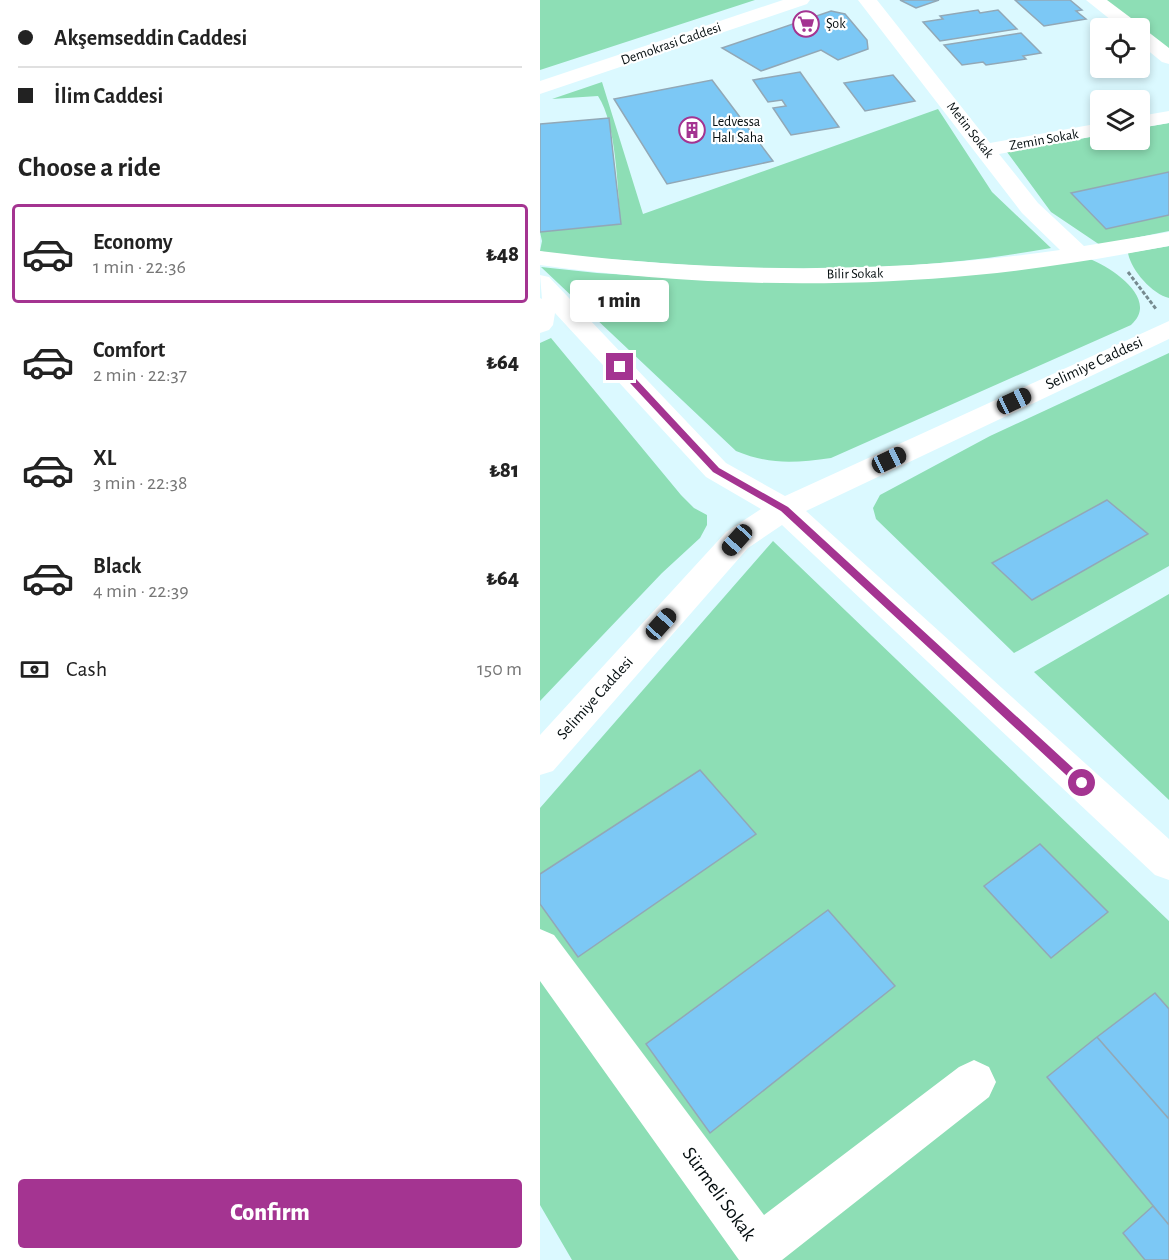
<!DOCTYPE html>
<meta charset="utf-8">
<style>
body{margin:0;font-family:"Alegreya Sans",sans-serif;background:#f6f6f6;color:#222;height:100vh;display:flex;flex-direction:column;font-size:22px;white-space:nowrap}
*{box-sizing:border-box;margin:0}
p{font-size:20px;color:#767676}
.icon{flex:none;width:33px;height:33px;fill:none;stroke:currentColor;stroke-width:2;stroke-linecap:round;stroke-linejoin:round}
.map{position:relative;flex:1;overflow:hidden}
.sheet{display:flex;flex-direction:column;background:#fff;width:540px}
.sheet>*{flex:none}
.guide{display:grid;align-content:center;height:132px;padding:0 18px;background:#fff}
.tools{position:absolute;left:550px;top:18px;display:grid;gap:12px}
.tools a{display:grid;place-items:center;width:60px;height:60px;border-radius:6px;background:#fff;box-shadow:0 3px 9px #0003;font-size:30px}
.end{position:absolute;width:27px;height:27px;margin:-14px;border:8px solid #a43491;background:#fff;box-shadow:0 0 0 3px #fff}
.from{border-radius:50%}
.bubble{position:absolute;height:42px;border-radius:6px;background:#fff;box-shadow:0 3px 9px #0003;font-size:20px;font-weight:800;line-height:42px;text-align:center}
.car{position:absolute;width:18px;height:36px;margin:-18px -9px;border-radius:8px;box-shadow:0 0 4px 2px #0007;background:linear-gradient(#222 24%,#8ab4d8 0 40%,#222 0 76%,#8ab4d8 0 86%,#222 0)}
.guide b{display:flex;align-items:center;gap:21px;height:57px;font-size:22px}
.guide b+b{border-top:2px solid #e0e0e0}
.guide i{width:15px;height:15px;background:#222}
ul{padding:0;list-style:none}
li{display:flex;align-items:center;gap:18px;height:99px;margin:0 12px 9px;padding:0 6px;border:3px solid transparent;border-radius:6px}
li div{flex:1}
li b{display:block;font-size:22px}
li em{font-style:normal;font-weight:800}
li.on{border-color:#a43491}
li>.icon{width:54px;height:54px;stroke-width:1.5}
h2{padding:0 18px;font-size:27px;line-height:72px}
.pay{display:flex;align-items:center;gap:15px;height:66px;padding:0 18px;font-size:22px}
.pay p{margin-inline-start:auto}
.action{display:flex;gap:12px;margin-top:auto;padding:12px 18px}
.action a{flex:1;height:69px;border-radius:6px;background:#a43491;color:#fff;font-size:24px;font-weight:800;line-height:69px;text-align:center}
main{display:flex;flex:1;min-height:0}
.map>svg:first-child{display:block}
.green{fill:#8ddeb5}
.building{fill:#7cc8f5;stroke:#92a8b6;stroke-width:1.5}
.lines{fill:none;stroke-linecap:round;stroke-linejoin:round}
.path{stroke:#768a8f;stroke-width:3;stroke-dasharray:4 2;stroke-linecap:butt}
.street{fill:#fff;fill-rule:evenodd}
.secondary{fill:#fff;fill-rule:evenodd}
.route{fill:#a43491}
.labels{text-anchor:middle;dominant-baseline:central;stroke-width:4.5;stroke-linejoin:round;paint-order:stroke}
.far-poi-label{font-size:14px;fill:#040d0f;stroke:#fff;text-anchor:start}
.far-street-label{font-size:14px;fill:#040d0f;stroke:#fff}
.street-label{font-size:16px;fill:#040d0f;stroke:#fff}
.near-street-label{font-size:20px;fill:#040d0f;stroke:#fff}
</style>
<main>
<section class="sheet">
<div class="guide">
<b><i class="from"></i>Akşemseddin Caddesi</b>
<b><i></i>İlim Caddesi</b>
</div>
<h2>Choose a ride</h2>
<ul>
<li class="on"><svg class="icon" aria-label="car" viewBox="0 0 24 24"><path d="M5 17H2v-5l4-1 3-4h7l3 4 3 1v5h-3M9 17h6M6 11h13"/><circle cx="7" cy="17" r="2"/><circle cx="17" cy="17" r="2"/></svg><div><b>Economy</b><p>1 min · 22:36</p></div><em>₺48</em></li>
<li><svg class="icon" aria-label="car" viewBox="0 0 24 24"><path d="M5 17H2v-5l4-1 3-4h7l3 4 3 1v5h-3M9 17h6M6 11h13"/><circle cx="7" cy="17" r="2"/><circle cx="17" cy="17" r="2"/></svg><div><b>Comfort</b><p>2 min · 22:37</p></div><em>₺64</em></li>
<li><svg class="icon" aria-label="car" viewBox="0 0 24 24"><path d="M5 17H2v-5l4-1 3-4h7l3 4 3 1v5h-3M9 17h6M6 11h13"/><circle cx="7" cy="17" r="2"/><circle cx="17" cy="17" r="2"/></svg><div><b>XL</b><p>3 min · 22:38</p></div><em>₺81</em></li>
<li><svg class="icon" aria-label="car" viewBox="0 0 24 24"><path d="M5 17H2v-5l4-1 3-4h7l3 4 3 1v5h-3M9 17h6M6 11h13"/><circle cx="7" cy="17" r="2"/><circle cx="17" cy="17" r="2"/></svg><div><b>Black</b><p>4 min · 22:39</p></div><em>₺64</em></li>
</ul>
<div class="pay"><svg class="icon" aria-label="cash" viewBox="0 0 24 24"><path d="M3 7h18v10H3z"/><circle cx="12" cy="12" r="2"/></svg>Cash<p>150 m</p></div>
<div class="action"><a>Confirm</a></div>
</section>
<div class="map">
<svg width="629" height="1260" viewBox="0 0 629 1260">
<rect width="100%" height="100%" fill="#dbf9ff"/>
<!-- green -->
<path class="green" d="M0,0H215L0,70Z
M565,0H629V51Z
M62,82L103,214L398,109L452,192L511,248C375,273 232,273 95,261C64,258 29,260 0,251L2,241L0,232L81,224C77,188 77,125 58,96L12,99Z
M629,123V231L560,245L511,212L467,152L561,135V140H600V128Z
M629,246V298C612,294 591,270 588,253Z
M550,259C572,268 620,299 591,325L291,458C255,463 230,465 196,451L1,267L57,273L168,280Z
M11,338L141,495L154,508L167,515V525L160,538L122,573L0,701V343Z
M629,353V566L474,653L336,519L333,508L340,495L450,436Z
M233,541L629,921V1260H32L0,1205V808Z
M629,594V800L494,672Z"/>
<!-- building -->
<path class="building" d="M360,0H399L376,8Z
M475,0H530L542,10L536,11L546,19L504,26Z
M438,10L440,13L458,10L477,29L400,41L383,22L403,19L400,16Z
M291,11L305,14L327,40L328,49L298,60L281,50L221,71L182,48Z
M481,33L501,53L483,56L486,59L446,65L443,62L422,65L404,45Z
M260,72L299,127L251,135L233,108L246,106L242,100L228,102L213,80Z
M353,75L375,101L325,111L304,83Z
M172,80L233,161L127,184L74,99Z
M69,118L81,224L0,232V124Z
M629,172V215L566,229L531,193Z
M567,500L608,534L492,600L452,563Z
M160,770L216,834L38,957L0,904V874Z
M500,844L568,912L511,958L444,886Z
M288,910L355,986L170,1133L106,1044Z
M615,993L629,1009V1119L557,1037Z
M557,1037L629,1119V1225L507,1077Z
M613,1206L629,1225V1260H605L583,1233Z"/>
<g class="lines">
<!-- path -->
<path class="path" d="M588,272L616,309"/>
<!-- street -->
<path class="street" d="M318,0H337L450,143L561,123V135L459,154L498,203L544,246L629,232V246C565,258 501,269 436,275C290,289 145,285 0,265V251C173,273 348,275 520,250L482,213Z
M546,0H567L599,24L600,29L607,31L629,48V64L622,62L600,44V28H581Z
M629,111V123L600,128V116Z
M0,275L9,277L186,463L245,496L629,321V339L266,511L629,839V880L615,875L242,525L208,548L13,771L0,775V735L186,532L221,509L166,477L15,313L13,325L9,330L0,333V298L2,299Z
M0,929L14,935L224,1215L419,1067L434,1060L449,1067L456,1082L449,1097L242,1260H199L0,981Z"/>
<!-- secondary -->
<path class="secondary" d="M243,0H270L267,4L0,94V81Z"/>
</g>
<!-- route -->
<path class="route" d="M77,365H83L179,468L248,507L546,780V786H538L241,511L173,472L77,369Z"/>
<!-- icons -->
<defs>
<g id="supermarket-ring" transform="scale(1.35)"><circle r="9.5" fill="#fff" stroke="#a43491" stroke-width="1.5"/><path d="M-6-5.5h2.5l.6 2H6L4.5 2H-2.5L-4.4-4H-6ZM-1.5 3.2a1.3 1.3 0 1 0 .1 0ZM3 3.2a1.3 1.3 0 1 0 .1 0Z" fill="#a43491"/></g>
<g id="building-ring" transform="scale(1.35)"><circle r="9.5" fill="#fff" stroke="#a43491" stroke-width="1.5"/><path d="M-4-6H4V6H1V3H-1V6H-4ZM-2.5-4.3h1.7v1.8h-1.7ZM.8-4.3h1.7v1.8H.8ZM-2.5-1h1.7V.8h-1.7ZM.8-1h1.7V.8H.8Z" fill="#a43491"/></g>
</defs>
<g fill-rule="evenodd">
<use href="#supermarket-ring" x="266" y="24"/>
<use href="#building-ring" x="152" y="130"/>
</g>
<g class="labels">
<!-- far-poi labels -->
<g class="far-poi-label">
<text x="286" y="24">Şok</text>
<text x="172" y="122">Ledvessa<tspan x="172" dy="16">Halı Saha</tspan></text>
</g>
<!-- far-street labels -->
<g class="far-street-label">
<text transform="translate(131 44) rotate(-19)">Demokrasi Caddesi</text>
<text transform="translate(430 130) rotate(52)">Metin Sokak</text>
<text transform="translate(504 140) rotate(-10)">Zemin Sokak</text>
<text transform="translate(315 274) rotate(-1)">Bilir Sokak</text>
</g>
<!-- street labels -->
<g class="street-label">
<text transform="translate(554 363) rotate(-25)">Selimiye Caddesi</text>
<text transform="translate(55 698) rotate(-48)">Selimiye Caddesi</text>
</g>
<!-- near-street labels -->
<g class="near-street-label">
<text transform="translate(179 1194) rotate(54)">Sürmeli Sokak</text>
</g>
</g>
</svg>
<div class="tools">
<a><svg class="icon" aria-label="locate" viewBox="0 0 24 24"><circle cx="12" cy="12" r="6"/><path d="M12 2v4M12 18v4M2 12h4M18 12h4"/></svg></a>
<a><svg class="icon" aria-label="layers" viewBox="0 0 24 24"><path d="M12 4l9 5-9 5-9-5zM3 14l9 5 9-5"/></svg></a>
</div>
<i class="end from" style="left:542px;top:783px"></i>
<i class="end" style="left:80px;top:367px"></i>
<div class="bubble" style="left:30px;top:280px;width:99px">1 min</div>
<i class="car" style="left:474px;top:401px;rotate:65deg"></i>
<i class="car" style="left:349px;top:460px;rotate:65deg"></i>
<i class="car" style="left:197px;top:540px;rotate:222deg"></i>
<i class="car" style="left:121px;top:624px;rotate:42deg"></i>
</div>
</main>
